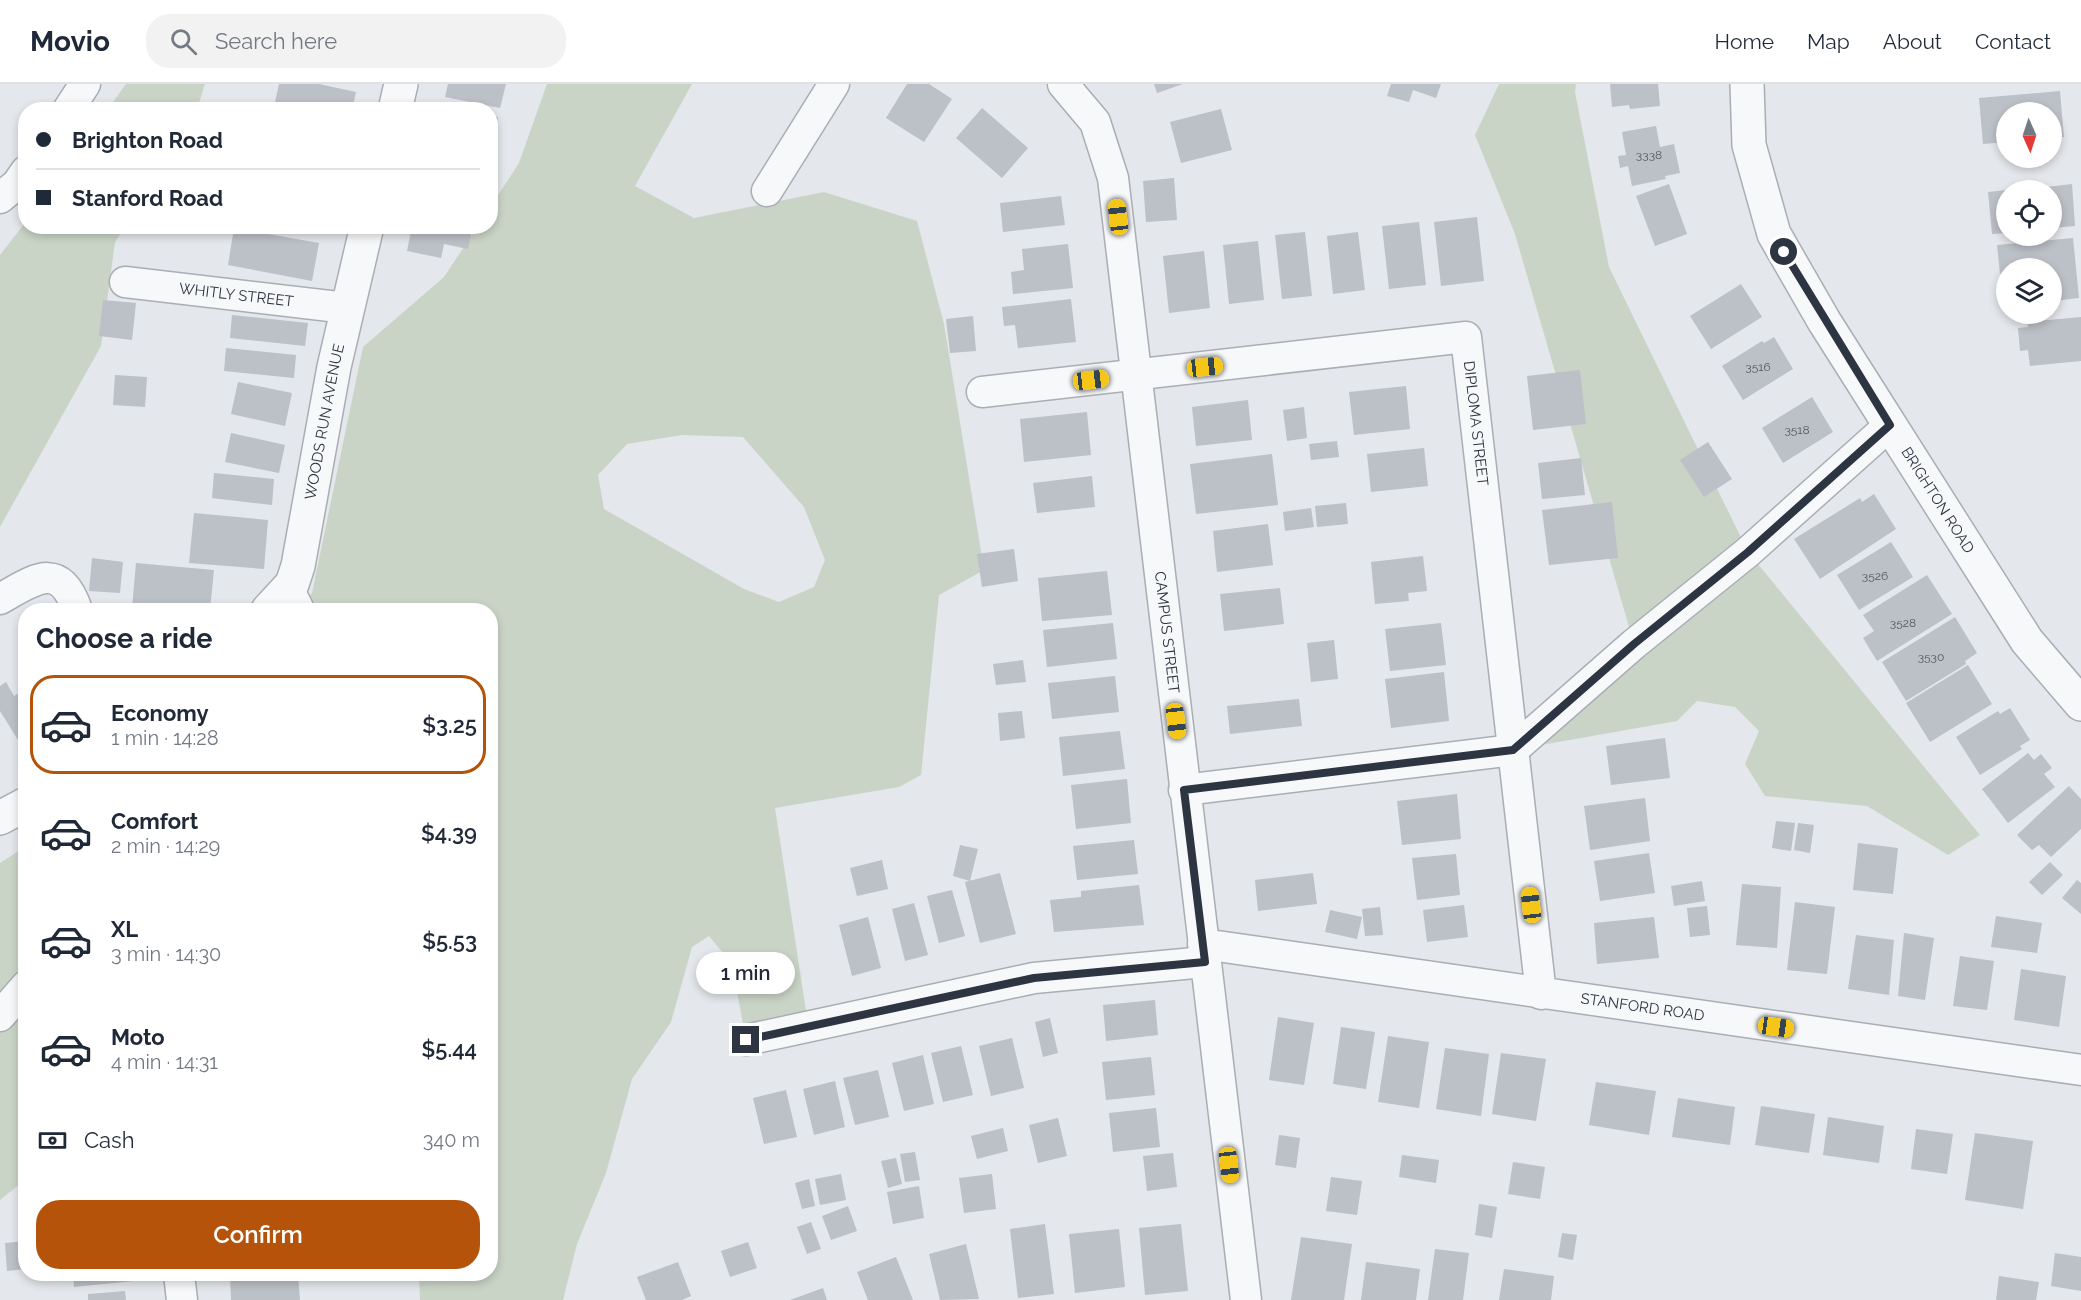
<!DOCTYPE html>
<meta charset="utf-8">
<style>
body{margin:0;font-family:Raleway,sans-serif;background:#f2f2f3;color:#1f2937;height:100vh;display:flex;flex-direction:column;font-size:22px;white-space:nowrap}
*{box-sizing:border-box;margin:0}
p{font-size:20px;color:#747a83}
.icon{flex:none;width:33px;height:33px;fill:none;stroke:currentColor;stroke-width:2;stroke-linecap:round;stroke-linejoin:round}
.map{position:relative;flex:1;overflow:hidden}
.details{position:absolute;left:18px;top:519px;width:480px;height:678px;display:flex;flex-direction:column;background:#fff;border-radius:24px;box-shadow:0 3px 9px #0003}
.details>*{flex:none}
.banner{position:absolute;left:18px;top:18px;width:480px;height:132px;border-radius:24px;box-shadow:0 3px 9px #0003;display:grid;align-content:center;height:132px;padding:0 18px;background:#fff}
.needle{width:39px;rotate:177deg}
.fabs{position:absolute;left:1996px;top:18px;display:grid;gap:12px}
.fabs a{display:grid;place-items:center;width:66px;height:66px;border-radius:50%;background:#fff;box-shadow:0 3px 9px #0003;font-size:30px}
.end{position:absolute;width:27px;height:27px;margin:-14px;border:8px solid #2d3442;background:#fff;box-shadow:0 0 0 3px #fff}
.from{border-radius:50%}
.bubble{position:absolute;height:42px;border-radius:21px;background:#fff;box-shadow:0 3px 9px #0003;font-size:20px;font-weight:600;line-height:42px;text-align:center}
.car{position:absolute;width:18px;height:36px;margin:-18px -9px;border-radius:8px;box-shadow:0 0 4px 2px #0007;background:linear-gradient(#f5c518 24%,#345 0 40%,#f5c518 0 76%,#345 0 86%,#f5c518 0)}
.banner b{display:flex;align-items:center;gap:21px;height:57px;font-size:22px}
.banner b+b{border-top:2px solid #e0e1e3}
.banner i{width:15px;height:15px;background:#1f2937}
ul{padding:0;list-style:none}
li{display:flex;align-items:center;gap:18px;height:99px;margin:0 12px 9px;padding:0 6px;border:3px solid transparent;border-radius:24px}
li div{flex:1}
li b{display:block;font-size:22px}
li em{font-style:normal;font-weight:600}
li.selected{border-color:#b45309}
li>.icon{width:54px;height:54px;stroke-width:1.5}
h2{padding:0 18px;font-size:27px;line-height:72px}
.pay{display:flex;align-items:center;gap:15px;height:66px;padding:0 18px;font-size:22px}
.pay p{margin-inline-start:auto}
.cta{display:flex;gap:12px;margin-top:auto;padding:12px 18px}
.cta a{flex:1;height:69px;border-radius:24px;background:#b45309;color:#fff;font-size:24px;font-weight:600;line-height:69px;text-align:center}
header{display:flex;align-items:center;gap:36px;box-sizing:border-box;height:84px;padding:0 30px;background:#fff;border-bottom:2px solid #e0e1e3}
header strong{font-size:28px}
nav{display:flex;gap:33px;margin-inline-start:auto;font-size:21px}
.search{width:420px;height:54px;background:#f2f2f3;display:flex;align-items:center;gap:15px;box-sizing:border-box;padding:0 21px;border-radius:24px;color:#747a83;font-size:22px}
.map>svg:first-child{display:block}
.green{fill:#c9d4c6;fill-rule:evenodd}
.building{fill:#bcc0c7}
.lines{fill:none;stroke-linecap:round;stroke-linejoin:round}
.minor-casing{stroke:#a9aeb5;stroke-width:33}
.tertiary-casing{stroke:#a9aeb5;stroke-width:36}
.minor{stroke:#f7f8f9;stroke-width:30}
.tertiary{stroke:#f7f8f9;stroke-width:33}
.route{stroke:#2d3442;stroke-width:8}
.labels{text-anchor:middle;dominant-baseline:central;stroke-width:6;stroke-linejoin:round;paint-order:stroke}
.number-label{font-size:12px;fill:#515763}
.street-label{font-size:15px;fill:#2d3442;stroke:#f4f6f8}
</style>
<header>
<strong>Movio</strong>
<div class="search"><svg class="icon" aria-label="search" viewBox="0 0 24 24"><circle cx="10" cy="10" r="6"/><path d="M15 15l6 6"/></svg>Search here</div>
<nav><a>Home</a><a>Map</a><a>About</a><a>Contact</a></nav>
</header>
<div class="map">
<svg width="2081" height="1216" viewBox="0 0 2081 1216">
<rect width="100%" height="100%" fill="#e4e7eb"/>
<!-- green -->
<path class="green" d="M126,0H205L197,25H108Z
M547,0H692L635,102L694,134L824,108L917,137L944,240L984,486L939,511L921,691L899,703L775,724L806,927L743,940L732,880L709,852L692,863L671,938L632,995L606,1089L577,1160L563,1216H420L419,1190H490V526H297L312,509L363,263L444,193L477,143L490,142L491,122L519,79ZM682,351L743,353L804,423L825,476L814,503L779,518L744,505L604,425L598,391L627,360Z
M1499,0H1576L1575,8L1609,183L1748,468L1980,751L1948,771L1867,722L1765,712L1745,680L1759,647L1735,623L1697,617L1677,637L1513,666L1634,560L1515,150L1475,51Z
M25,139L26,142L125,143L115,158L101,262L0,443V171Z
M25,763V1096L0,1116V779Z"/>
<!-- building -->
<path class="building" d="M279,0H319L356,8L352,26H308L275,18Z
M448,0H506L500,24L445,13Z
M907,0H929L952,15L924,58L886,34Z
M1154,0H1183L1157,9Z
M1391,0H1441L1436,14L1413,6L1409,18L1387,12Z
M1610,0H1658L1660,22L1630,25L1629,21L1612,23Z
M2060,7L2064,53L2052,54V28H2007V58L1983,60L1979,14Z
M982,24L1028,64L1002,94L956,54Z
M1221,25L1232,66L1181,79L1170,38Z
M490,31L498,33L491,62H490Z
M1656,42L1660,63L1674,60L1680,89L1665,92L1666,95L1632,102L1628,82L1620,84L1618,72L1626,71L1622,48Z
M1174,94L1177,136L1146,138L1143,97Z
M1669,100L1687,150L1655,162L1636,112Z
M2072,100L2075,142L2052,144V106H2022Z
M2007,106V149L1992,150L1988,108Z
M1061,112L1065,141L1003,148L1000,119Z
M1477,133L1484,197L1441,202L1434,138Z
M1419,138L1426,201L1389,205L1382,142Z
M412,142H473L468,165L444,160L441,174L407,167Z
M234,144L319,159L312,197L228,181Z
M1305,148L1312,212L1282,215L1275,151Z
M1358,148L1365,206L1333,210L1327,152Z
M2073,154L2079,214L2052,217V184H2007V189L2000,190L1997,161Z
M1258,157L1264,216L1229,220L1223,161Z
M1068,160L1073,204L1013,210L1011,188L1024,186L1022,165Z
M1204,167L1210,224L1169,229L1163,172Z
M1741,200L1762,233L1711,265L1690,232Z
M1071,215L1076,258L1018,264L1015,241L1004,242L1002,223Z
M103,216L136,219L132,256L99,252Z
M232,231L308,239L305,262L230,254Z
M973,232L976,267L950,269L946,235Z
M2081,233V277L2030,282L2028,266L2020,267L2018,244L2028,243L2027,238Z
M1774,253L1793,285L1743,316L1722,282L1762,257L1764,259Z
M226,264L296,271L294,294L224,287Z
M1580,286L1586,340L1533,346L1527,292Z
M115,291L147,293L145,323L113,321Z
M238,298L292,309L285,342L231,330Z
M1406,302L1410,345L1354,351L1349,308Z
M1812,313L1833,348L1783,379L1762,344Z
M1248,316L1252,356L1196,362L1192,323Z
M1304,323L1307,354L1287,357L1283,326Z
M1087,328L1091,371L1024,378L1020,335Z
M231,349L285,361L279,389L225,378Z
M1337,357L1339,373L1311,376L1309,360Z
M1708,358L1732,395L1704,413L1680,376Z
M1424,364L1428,402L1371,408L1367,370Z
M1272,370L1278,421L1196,430L1190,380Z
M1581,374L1585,411L1542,415L1538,379Z
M214,389L274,395L272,421L212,414Z
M1092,392L1095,423L1037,429L1033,399Z
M1874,410L1896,445L1820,495L1794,455L1860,414L1862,418Z
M1612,418L1618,474L1549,481L1542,426Z
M1346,419L1348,440L1317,443L1315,422Z
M1311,424L1314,443L1285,447L1283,428Z
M194,429L268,436L264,485L189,479Z
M1268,440L1273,481L1217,488L1213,447Z
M1891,458L1913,493L1859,526L1837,491Z
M1014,465L1018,497L982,503L977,470Z
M1423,472L1427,507L1408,509L1409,517L1375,520L1371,478Z
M92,474L123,478L120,509L89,507Z
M136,479L214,486L210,526L132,524Z
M1107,487L1112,531L1042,537L1038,494Z
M1927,491L1952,530L1877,577L1863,554L1874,547L1863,531Z
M1280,504L1284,540L1224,547L1220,510Z
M1955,533L1977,569L1965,577L1966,580L1906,617L1882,578Z
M1113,539L1117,575L1047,583L1043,546Z
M1441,539L1446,581L1390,587L1385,545Z
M1334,556L1338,595L1311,598L1307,559Z
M1023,576L1026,598L996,601L993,580Z
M1968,581L1992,620L1930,658L1906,619Z
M1444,588L1449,637L1391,644L1385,595Z
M1115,592L1119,628L1052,635L1048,599Z
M6,598L14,612L26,605V652L18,656L0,627V602Z
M1299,615L1302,642L1230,650L1227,622Z
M2010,624L2030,656L2020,662L2022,665L1980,691L1956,653L1998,627L2000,630Z
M1022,627L1025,654L1000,657L998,629Z
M1120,647L1125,685L1063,692L1059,653Z
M1665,654L1670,694L1611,701L1606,662Z
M2028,669L2034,676L2041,670L2052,684L2044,690L2055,703L2008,739L1982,705Z
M1127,695L1131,739L1076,745L1071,701Z
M2069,702L2081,715V745L2051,773L2039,761L2032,766L2017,751Z
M1457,710L1461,755L1402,761L1397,717Z
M1645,714L1650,757L1590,766L1584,722Z
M1776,737L1795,739L1791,767L1772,764Z
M1798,739L1814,741L1810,769L1794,766Z
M1134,756L1138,790L1077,796L1073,762Z
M1858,759L1898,764L1893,810L1853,806Z
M960,761L978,765L970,797L953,792Z
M1649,769L1655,809L1600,817L1594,777Z
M1456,770L1460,811L1417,816L1412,774Z
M882,776L888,805L857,812L850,784Z
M2050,778L2063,791L2042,811L2029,798Z
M1000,789L1016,850L980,859L965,798Z
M1313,789L1317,820L1258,827L1255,796Z
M2077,796L2081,799V830L2062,814Z
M1702,797L1705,817L1674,822L1671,802Z
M1742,800L1781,803L1777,864L1736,861Z
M1139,801L1144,841L1054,848L1050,816L1081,813V807Z
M952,806L965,852L939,859L927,812Z
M1795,818L1835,823L1827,890L1787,886Z
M914,819L928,871L905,877L892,825Z
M1464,821L1468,853L1427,858L1423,826Z
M1707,822L1710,851L1690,853L1687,824Z
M1380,823L1383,851L1365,852L1362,825Z
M1330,826L1362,833L1357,855L1325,848Z
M1996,832L2042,839L2037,869L1991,863Z
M868,833L881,884L852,892L839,841Z
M1654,833L1659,874L1597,880L1594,839Z
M1904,849L1934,854L1925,916L1898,912Z
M1856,851L1894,856L1889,911L1848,905Z
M1960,872L1994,877L1987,926L1953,922Z
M2021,885L2066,892L2059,943L2014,936Z
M1155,916L1158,951L1106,957L1103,921Z
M1278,933L1314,939L1304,1001L1269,996Z
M1050,934L1058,969L1043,973L1035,938Z
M1341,943L1375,948L1366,1005L1333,1000Z
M1388,952L1429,958L1419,1024L1378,1018Z
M1012,954L1024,1004L991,1012L979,962Z
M961,962L973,1011L943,1018L931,969Z
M1445,964L1489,970L1481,1032L1436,1025Z
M1501,969L1546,975L1536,1037L1492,1030Z
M923,971L934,1020L904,1027L892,979Z
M1151,973L1155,1011L1106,1016L1102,978Z
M878,986L889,1033L855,1041L843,994Z
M835,997L845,1043L814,1051L803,1005Z
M1596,998L1656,1007L1649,1051L1589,1041Z
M786,1006L797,1053L764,1060L753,1014Z
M1678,1014L1735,1023L1730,1061L1672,1053Z
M1761,1022L1815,1030L1809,1069L1755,1061Z
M1156,1024L1160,1063L1113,1068L1109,1029Z
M1828,1033L1884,1042L1879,1079L1823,1071Z
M1058,1034L1067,1072L1038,1079L1029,1041Z
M1003,1044L1008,1067L977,1075L971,1052Z
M1916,1045L1953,1050L1947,1090L1911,1085Z
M1975,1049L2033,1057L2023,1125L1965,1116Z
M1279,1051L1300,1054L1296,1084L1275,1081Z
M915,1068L920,1096L905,1098L900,1070Z
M1173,1069L1177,1103L1147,1107L1143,1072Z
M1402,1071L1439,1076L1436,1099L1399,1093Z
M896,1074L902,1100L888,1104L881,1077Z
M1513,1078L1545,1083L1540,1115L1508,1110Z
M841,1090L846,1116L820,1121L815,1095Z
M992,1090L996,1125L964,1129L959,1094Z
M1331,1093L1362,1097L1357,1131L1326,1127Z
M809,1095L815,1122L802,1125L795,1099Z
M919,1102L924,1134L893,1140L887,1108Z
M1479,1120L1497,1123L1492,1154L1475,1151Z
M848,1122L857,1147L831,1156L822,1132Z
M811,1138L821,1165L807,1170L797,1143Z
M1045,1140L1054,1210L1018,1214L1010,1145Z
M1181,1140L1188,1207L1145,1211L1139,1144Z
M1119,1145L1125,1203L1075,1209L1069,1150Z
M1562,1149L1577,1151L1573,1176L1558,1173Z
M1301,1153L1352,1160L1344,1216H1291Z
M26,1157V1185L7,1187L5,1159Z
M748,1158L757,1184L730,1193L721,1167Z
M966,1160L979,1215L940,1216L929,1170Z
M1435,1165L1469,1169L1463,1216H1428Z
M2055,1169L2081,1173V1207L2051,1202Z
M896,1173L913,1216H868L857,1188Z
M678,1178L691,1212L682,1216H646L637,1193Z
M1366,1178L1420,1185L1416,1216H1361Z
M1504,1185L1554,1192L1551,1216H1499Z
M73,1190H134V1197L74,1203Z
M298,1190L300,1216H231L230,1191Z
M1999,1192L2039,1198L2036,1216H1996Z
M823,1204L827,1216H790Z
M125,1207L126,1216H88V1210Z"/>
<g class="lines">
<!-- minor casing -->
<g class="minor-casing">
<g id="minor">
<path id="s1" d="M1063,0L1095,38L1113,94L1246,1216"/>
<path d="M68,26L85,0"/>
<path d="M767,107L834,0"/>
<path d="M0,114L17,100L26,87"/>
<path id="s2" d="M125,198L347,224"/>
<path id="s3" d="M982,308L1466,253L1541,910"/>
<path d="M288,504L299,526"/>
<path d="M0,515C34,496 60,475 77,526"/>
<path d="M1184,706L1513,666L1634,560L1748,468L1890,341"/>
<path id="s4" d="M1203,860L2081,986"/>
<path d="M0,932L26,902"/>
<path d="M746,956L1034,894L1205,878"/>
<path d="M179,1190L182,1216"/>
</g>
</g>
<!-- tertiary casing -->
<g class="tertiary-casing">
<g id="tertiary">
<path id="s5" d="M1747,0L1749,61L1774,150L1824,237L2027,557L2081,620"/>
<path d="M395,26L401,0"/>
<path id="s6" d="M268,526L292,500L298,482L334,283L367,142"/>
<path d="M0,734L26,720"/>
</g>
</g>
<!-- minor -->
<use href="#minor" class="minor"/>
<!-- tertiary -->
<use href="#tertiary" class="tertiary"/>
</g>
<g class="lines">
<!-- route -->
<path class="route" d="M746,956L1034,894L1205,878L1184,706L1513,666L1634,560L1748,468L1890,341L1784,168"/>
</g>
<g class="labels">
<!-- number labels -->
<g class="number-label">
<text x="1649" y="71">3338</text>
<text x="1758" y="283">3516</text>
<text x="1797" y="346">3518</text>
<text x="1875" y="492">3526</text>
<text x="1903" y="539">3528</text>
<text x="1931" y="573">3530</text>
</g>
<!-- street labels -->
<g class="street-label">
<text stroke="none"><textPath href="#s2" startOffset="112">WHITLY STREET</textPath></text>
<text stroke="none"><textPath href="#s6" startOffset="201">WOODS RUN AVENUE</textPath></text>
<text stroke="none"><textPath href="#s3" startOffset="574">DIPLOMA STREET</textPath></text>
<text stroke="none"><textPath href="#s5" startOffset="466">BRIGHTON ROAD</textPath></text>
<text stroke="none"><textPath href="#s1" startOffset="566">CAMPUS STREET</textPath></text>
<text stroke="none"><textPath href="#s4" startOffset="444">STANFORD ROAD</textPath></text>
</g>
</g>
</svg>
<div class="fabs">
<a><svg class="needle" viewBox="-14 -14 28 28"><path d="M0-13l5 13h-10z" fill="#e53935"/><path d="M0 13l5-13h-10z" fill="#747a83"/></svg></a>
<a><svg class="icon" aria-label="locate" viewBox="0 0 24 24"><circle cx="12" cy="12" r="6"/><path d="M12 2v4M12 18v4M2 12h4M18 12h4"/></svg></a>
<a><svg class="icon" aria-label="layers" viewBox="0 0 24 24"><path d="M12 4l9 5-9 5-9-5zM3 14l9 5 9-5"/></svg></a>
</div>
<i class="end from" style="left:1784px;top:168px"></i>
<i class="end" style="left:746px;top:956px"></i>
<div class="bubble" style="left:696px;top:868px;width:99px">1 min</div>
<i class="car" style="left:1118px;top:133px;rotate:353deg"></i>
<i class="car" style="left:1205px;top:283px;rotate:84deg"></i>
<i class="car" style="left:1091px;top:296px;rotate:83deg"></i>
<i class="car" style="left:1176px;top:637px;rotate:173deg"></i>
<i class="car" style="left:1531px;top:821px;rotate:353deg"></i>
<i class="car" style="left:1776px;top:943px;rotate:98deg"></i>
<i class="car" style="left:1229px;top:1081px;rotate:173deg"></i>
<div class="banner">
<b><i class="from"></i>Brighton Road</b>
<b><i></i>Stanford Road</b>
</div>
<section class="details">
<h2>Choose a ride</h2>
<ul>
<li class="selected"><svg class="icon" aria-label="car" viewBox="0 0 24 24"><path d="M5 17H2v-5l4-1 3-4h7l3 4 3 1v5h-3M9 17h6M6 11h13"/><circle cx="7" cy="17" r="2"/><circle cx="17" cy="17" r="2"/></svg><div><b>Economy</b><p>1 min · 14:28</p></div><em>$3.25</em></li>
<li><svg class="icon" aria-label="car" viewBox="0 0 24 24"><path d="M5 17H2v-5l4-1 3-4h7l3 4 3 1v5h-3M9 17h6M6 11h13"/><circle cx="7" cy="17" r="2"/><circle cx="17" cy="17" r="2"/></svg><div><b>Comfort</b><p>2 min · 14:29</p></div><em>$4.39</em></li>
<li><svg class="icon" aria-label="car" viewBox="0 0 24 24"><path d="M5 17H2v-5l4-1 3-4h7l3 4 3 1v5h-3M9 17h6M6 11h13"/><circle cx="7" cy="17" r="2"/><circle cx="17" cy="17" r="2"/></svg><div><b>XL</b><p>3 min · 14:30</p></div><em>$5.53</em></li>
<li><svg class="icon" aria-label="car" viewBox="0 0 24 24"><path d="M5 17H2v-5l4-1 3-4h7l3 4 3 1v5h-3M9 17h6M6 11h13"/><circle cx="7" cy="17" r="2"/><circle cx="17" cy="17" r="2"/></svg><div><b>Moto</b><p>4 min · 14:31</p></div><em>$5.44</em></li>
</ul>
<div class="pay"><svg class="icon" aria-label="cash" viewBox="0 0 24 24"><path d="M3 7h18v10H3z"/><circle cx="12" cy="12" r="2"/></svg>Cash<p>340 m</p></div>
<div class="cta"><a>Confirm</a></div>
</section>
</div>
